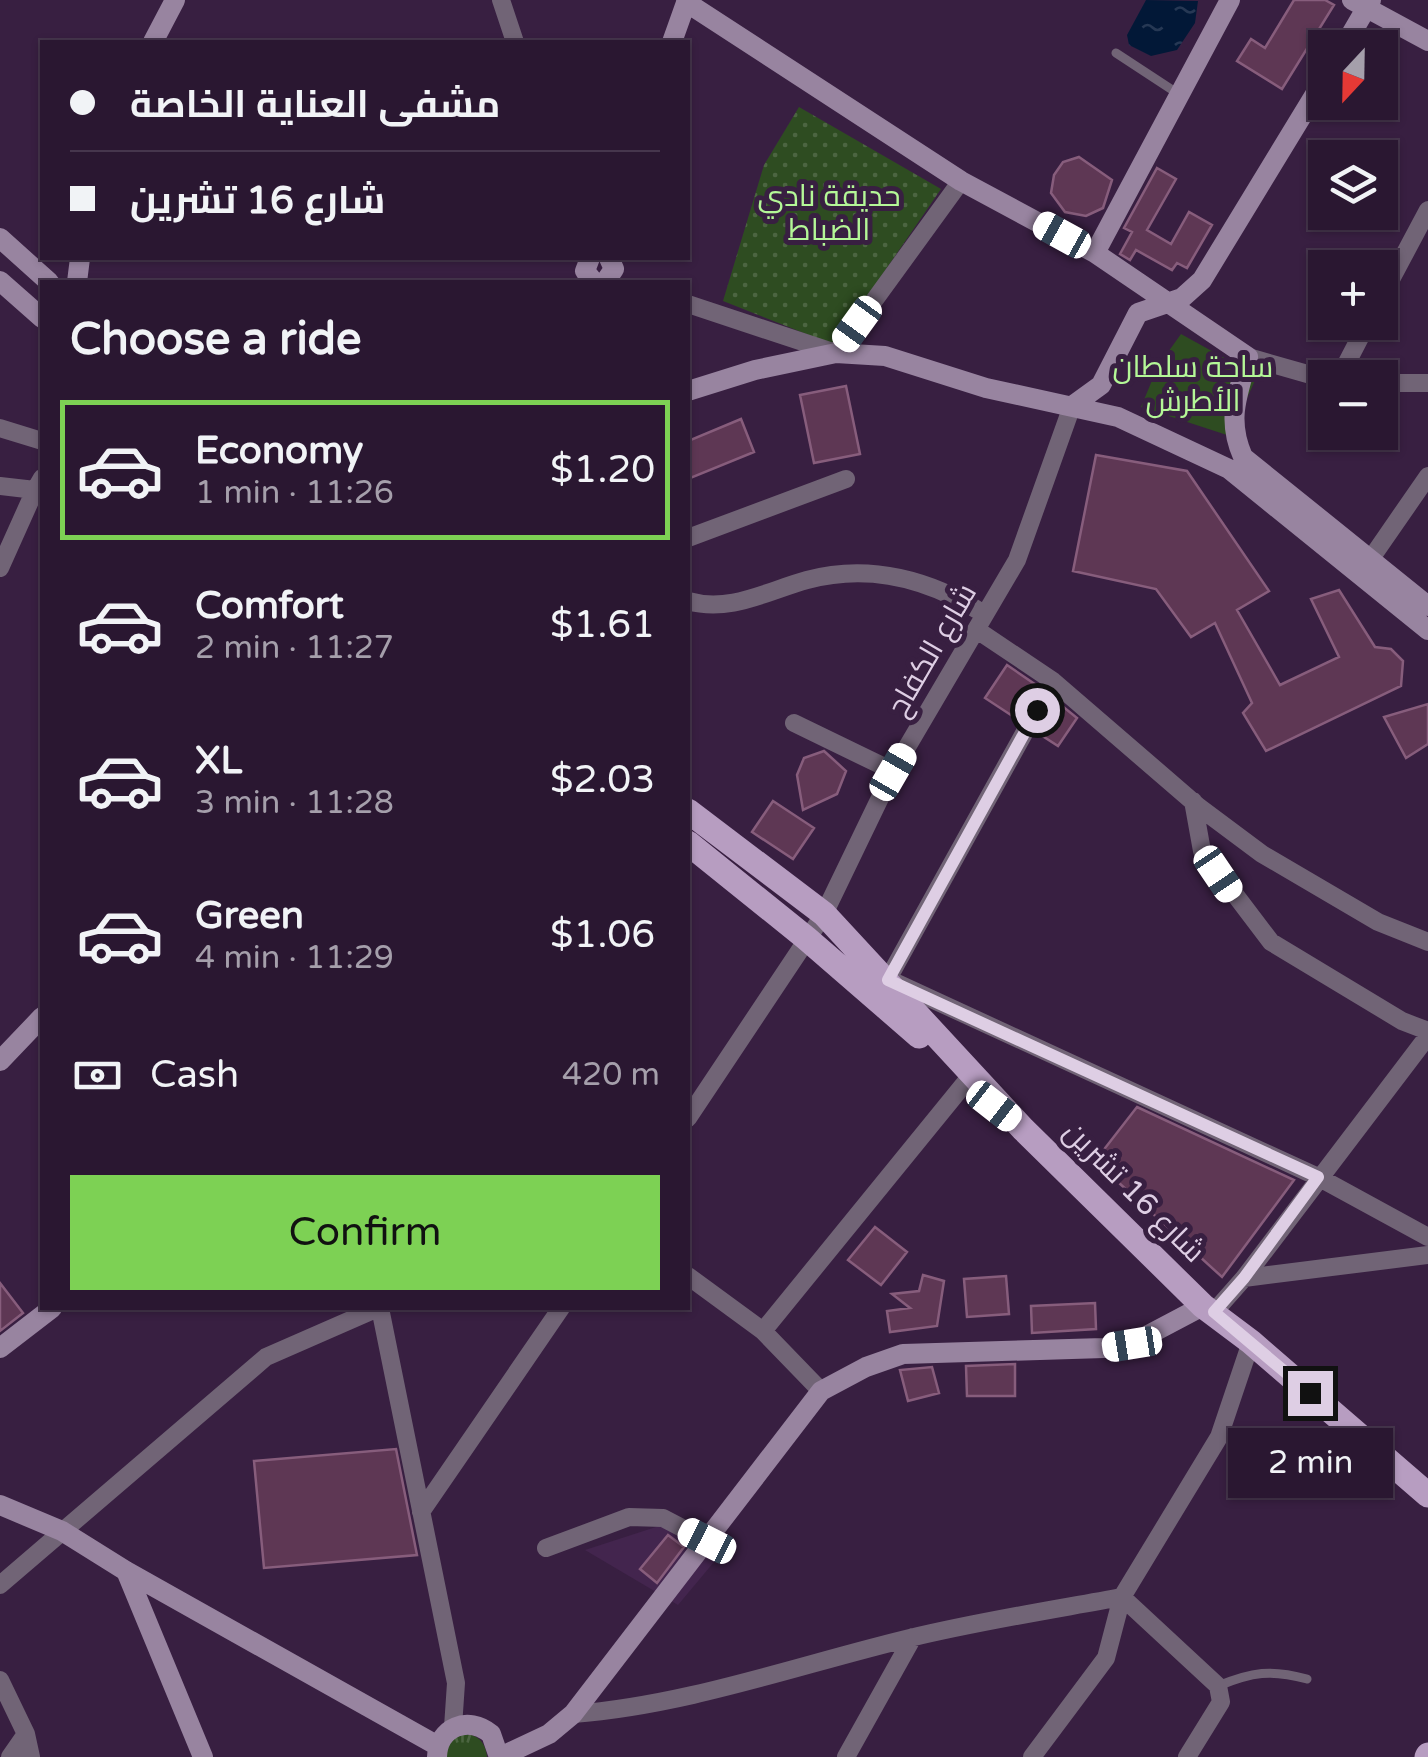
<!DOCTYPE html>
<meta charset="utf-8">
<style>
body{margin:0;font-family:"Varela Round",Cairo,sans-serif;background:#36243d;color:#f1f3f6;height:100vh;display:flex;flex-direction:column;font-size:38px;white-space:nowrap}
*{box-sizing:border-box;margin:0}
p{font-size:32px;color:#a59fab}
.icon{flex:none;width:55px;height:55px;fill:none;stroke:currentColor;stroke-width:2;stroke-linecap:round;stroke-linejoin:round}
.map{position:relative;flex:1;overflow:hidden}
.panel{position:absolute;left:40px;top:280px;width:650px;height:1030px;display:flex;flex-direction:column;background:#2a1731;border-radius:0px;box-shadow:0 2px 8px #0004,0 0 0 2px #46364d}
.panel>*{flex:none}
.guide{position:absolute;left:40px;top:40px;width:650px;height:220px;border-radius:0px;box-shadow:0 2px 8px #0004,0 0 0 2px #46364d;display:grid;align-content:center;height:220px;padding:0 30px;background:#2a1731}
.needle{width:65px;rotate:202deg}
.buttons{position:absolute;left:1308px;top:30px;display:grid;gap:20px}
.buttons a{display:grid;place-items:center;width:90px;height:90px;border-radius:0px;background:#2a1731;box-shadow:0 2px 8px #0004,0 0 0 2px #46364d;font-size:50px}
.end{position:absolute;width:45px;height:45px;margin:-22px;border:12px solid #decee4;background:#111;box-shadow:0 0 0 5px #111}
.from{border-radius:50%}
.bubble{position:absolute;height:70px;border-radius:0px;background:#2a1731;box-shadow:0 2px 8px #0004,0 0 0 2px #46364d;font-size:32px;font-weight:600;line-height:70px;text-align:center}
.car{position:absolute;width:30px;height:60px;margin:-30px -15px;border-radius:12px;box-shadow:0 0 8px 2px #0007;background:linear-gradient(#fff 24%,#345 0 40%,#fff 0 76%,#345 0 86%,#fff 0)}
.guide b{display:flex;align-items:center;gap:35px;height:95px;font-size:38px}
.guide b+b{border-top:2px solid #46364d}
.guide i{width:25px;height:25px;background:#f1f3f6}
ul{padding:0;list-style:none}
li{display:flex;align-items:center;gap:30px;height:140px;margin:0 20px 15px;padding:0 10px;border:5px solid transparent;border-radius:0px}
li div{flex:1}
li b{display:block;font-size:38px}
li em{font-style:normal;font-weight:600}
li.selected{border-color:#7dd154}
li>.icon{width:90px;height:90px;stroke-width:1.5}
h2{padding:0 30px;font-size:45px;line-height:120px}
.pay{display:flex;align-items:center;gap:25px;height:110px;padding:0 30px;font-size:38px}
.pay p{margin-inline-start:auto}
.cta{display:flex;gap:20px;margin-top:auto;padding:20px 30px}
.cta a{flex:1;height:115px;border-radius:0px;background:#7dd154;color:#111;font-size:40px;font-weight:600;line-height:115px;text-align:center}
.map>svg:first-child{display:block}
.built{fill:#43254e}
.grass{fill:url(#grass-tufts)}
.park{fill:url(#park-dots)}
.garden{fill:#2e4c21}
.water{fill:url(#water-ripples)}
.building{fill:#5e3754;stroke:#875d7c;stroke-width:2.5}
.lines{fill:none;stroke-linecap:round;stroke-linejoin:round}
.lane{stroke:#716476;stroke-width:9}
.street{stroke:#716476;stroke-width:18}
.secondary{stroke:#9884a0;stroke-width:20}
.primary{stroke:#b79dc1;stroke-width:25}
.route{stroke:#decee4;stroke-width:12}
.labels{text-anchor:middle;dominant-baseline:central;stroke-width:10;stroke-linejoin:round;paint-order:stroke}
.park-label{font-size:30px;fill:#b4f797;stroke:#381f41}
.street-label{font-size:30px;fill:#decee4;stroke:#381f41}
</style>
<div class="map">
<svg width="1428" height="1757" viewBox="0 0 1428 1757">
<defs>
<pattern id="grass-tufts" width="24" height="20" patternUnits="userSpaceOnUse" patternTransform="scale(2.5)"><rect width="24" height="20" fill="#2e4c21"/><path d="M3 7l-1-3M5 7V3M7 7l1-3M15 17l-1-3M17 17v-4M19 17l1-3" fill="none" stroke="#4c6541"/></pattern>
<pattern id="park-dots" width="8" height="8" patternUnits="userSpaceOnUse" patternTransform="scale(2.5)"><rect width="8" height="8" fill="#2e4c21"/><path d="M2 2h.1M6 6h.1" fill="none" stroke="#4c6541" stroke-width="1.8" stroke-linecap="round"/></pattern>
<pattern id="water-ripples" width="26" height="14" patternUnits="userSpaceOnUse" patternTransform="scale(2.5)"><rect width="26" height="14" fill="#021837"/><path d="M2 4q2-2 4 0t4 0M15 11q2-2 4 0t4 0" fill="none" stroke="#263854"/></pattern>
</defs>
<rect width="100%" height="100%" fill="#381f41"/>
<!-- built -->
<path class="built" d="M659,1526L724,1550L678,1605L585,1550Z"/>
<!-- grass -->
<path class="grass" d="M462,1733C478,1735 485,1741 487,1757H447C444,1744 452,1738 462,1733Z"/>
<!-- park -->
<path class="park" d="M799,107L941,189L834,345L723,301L764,165Z"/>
<!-- garden -->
<path class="garden" d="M1181,334L1257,376L1230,436L1141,407L1158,366Z"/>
<!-- water -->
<path class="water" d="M1146,0L1198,1L1195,23L1177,50L1151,56L1129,45L1127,35Z"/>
<!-- building -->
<path class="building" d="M1294,0H1325L1334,5L1282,89L1237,61L1251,39L1265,48Z
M1079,157L1112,180L1103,208L1086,216L1065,212L1051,193L1054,175L1063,162Z
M1157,168L1176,179L1147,230L1171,244L1189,212L1212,225L1187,268L1177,263L1172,270L1136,250L1130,260L1120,254L1132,232L1124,228Z
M846,386L860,454L814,463L800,395Z
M741,419L754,452L688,479V441Z
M1096,455L1187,471L1269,591L1237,610L1280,685L1339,657L1311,599L1339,590L1375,647L1391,649L1403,661L1401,686L1266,751L1243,713L1252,703L1215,623L1191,637L1156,589L1073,571Z
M1007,665L1036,685L1017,719L985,698Z
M1056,701L1077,718L1058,746L1038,733Z
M1428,704V744L1406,758L1384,717Z
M824,751L846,771L837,794L803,810L797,775L804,758Z
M773,801L814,828L793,859L752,832Z
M1137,1107L1294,1180L1222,1277L1095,1161Z
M875,1227L907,1252L881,1285L848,1260Z
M923,1275L944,1281L937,1326L890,1332L887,1311L910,1308L892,1294L919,1291Z
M1006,1276L1009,1314L967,1317L964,1279Z
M0,1283L23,1313L0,1331Z
M1095,1303L1096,1329L1032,1333L1031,1306Z
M1015,1364V1396H967L966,1366Z
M932,1367L939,1393L908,1401L900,1370Z
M396,1449L417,1555L264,1568L254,1461Z
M668,1535L684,1547L657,1583L640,1569Z"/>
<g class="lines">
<!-- lane -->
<path class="lane" d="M1116,53L1180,95
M1218,1686C1252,1672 1271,1669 1307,1679"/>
<!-- street -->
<path class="street" d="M501,0L515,42
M1380,300L1428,210
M688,304L836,353L961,181
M1248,357L1325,379
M1339,378L1368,322
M1380,383H1428
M0,428L42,441
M0,486L35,490L42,478
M688,538L846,479
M1372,557L1428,476
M0,568L35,490
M688,601C730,613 767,591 807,580C870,563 931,580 984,614
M977,630L1053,681L1199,807L1262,854L1378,922L1428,942
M1053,681L888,979L1318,1177L1428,1237
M794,723L893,771
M1193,801L1202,851L1271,942L1402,1021L1428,1031
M688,1118L824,914L893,771L1017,560L1072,406
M688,1276L763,1331L821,1391
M1244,1278L1428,1255
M380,1308L456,1683L453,1727
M1214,1312L1244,1278L1428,1036
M763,1331L965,1083
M421,1512L561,1308
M546,1548L629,1517L663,1518L707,1541
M0,1585L266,1357L378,1308
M0,1680L26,1734L31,1757
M573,1714C688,1705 798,1665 910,1638C980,1621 1051,1610 1122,1597L1219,1437L1251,1342
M10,1757L26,1734
M846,1757L913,1637
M1032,1757L1106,1658L1122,1597L1218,1686L1221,1702L1187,1757"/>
<!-- secondary -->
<path class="secondary" d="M1352,0L1428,41
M686,2L961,181L1095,253L1248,357C1238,394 1226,419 1243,457L1428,606
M153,42L175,0
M672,42L687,0
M1343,48L1371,0
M0,238L49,282
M1095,253L1230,0
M590,258L585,271L594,282
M0,281L42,318
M77,282L80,258
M605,282L614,269L609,258
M688,391L755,370L836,353L885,356L986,388L1118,417L1229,469L1428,630
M1072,406L1101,385L1138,313L1182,298L1202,280L1325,78
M0,1061L42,1017
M0,1348L52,1308
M0,1505L62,1531L126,1571L438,1746
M126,1571L203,1757
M437,1757C438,1727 468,1715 491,1734L499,1757
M500,1757L549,1734L573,1714L821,1391L866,1367L903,1354L1104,1348L1131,1344L1203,1306"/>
<!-- primary -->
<path class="primary" d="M688,811L824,914L1023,1129L1203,1306L1251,1342L1428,1495
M688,843L806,938L919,1036
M1427,1757L1428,1755"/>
</g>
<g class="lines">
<!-- route -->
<path class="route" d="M1037,710L888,980L1318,1177L1244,1278L1214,1312L1310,1393"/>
</g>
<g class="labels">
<!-- park labels -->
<g class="park-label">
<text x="829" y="196">حديقة نادي<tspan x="829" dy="34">الضباط</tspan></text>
<text x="1193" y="367">ساحة سلطان<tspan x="1193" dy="34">الأطرش</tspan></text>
</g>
<!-- street labels -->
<g class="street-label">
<text transform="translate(932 650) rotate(-60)">شارع الكفاح</text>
<text transform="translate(1134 1192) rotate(45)">شارع 16 تشرين</text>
</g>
</g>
</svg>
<div class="buttons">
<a><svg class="needle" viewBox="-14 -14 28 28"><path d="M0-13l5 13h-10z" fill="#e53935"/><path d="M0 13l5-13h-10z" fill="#a59fab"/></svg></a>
<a><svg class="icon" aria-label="layers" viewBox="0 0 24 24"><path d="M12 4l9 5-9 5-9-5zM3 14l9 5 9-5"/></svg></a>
<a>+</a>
<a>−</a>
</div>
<i class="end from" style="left:1037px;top:710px"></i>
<i class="end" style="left:1310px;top:1393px"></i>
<div class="bubble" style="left:1228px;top:1428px;width:165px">2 min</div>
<i class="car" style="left:1062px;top:235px;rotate:299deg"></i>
<i class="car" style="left:857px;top:324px;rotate:216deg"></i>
<i class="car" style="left:893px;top:772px;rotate:30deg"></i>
<i class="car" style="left:1218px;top:874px;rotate:146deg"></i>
<i class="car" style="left:994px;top:1106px;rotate:128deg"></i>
<i class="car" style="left:1132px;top:1344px;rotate:261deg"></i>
<i class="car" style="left:707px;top:1541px;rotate:297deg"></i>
<div class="guide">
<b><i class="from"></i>مشفى العناية الخاصة</b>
<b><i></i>شارع 16 تشرين</b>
</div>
<section class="panel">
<h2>Choose a ride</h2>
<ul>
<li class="selected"><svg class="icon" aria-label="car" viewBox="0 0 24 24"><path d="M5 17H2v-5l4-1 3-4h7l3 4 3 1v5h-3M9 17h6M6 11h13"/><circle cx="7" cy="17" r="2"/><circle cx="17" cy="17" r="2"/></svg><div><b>Economy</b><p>1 min · 11:26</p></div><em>$1.20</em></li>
<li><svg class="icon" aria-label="car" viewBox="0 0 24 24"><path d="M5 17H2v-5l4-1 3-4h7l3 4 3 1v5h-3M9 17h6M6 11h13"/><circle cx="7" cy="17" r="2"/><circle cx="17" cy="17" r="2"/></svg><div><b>Comfort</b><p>2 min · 11:27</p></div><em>$1.61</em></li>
<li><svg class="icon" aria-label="car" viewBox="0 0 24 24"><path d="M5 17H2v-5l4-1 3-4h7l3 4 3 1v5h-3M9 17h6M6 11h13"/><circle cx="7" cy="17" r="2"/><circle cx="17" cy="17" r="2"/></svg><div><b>XL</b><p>3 min · 11:28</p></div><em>$2.03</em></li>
<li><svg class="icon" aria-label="car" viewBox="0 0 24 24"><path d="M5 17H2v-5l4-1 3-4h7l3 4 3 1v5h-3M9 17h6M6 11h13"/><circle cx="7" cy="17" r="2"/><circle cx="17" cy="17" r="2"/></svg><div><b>Green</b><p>4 min · 11:29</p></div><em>$1.06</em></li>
</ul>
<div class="pay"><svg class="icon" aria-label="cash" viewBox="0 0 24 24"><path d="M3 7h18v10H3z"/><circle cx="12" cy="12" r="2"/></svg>Cash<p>420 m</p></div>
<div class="cta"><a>Confirm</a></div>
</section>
</div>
